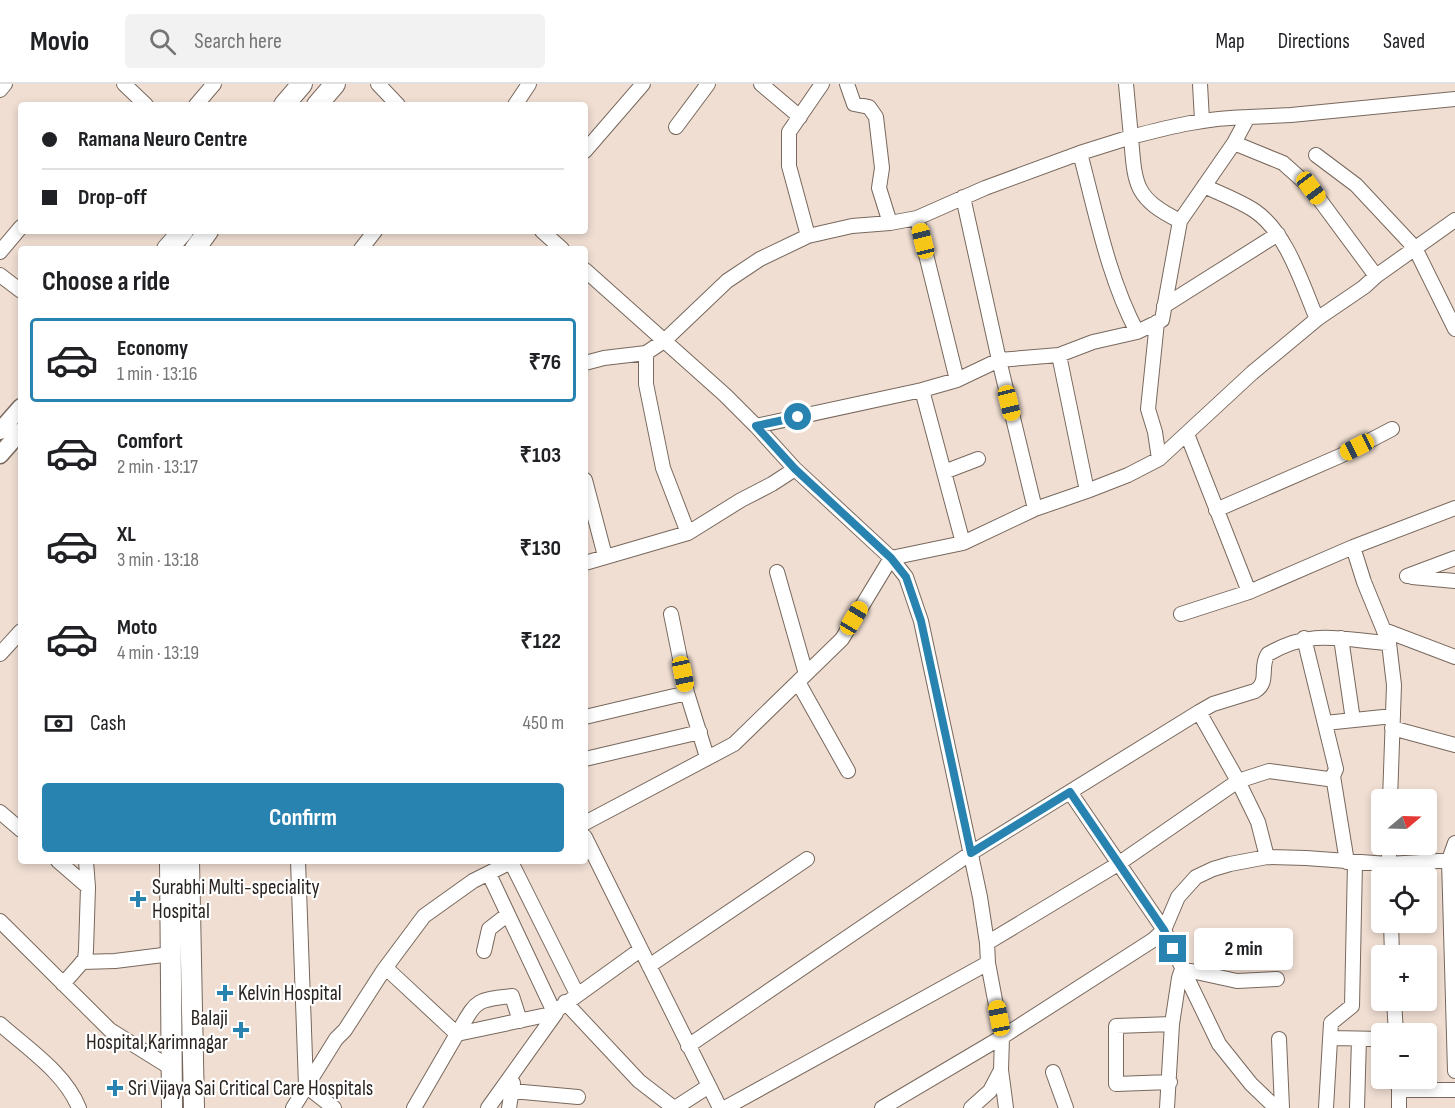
<!DOCTYPE html>
<meta charset="utf-8">
<style>
body{margin:0;font-family:"Sofia Sans Condensed",sans-serif;background:#f2f2f2;color:#202124;height:100vh;display:flex;flex-direction:column;font-size:22px;white-space:nowrap}
*{box-sizing:border-box;margin:0}
p{font-size:20px;color:#757577}
.icon{flex:none;width:33px;height:33px;fill:none;stroke:currentColor;stroke-width:2;stroke-linecap:round;stroke-linejoin:round}
.map{position:relative;flex:1;overflow:hidden}
.sheet{position:absolute;left:18px;top:162px;width:570px;height:618px;display:flex;flex-direction:column;background:#fff;border-radius:6px;box-shadow:0 3px 9px #0003}
.sheet>*{flex:none}
.banner{position:absolute;left:18px;top:18px;width:570px;height:132px;border-radius:6px;box-shadow:0 3px 9px #0003;display:grid;align-content:center;height:132px;padding:0 24px;background:#fff}
.needle{width:39px;rotate:71deg}
.controls{position:absolute;left:1371px;top:705px;display:grid;gap:12px}
.controls a{display:grid;place-items:center;width:66px;height:66px;border-radius:6px;background:#fff;box-shadow:0 3px 9px #0003;font-size:30px}
.end{position:absolute;width:27px;height:27px;margin:-14px;border:8px solid #2983b1;background:#fff;box-shadow:0 0 0 3px #fff}
.from{border-radius:50%}
.bubble{position:absolute;height:42px;border-radius:6px;background:#fff;box-shadow:0 3px 9px #0003;font-size:20px;font-weight:700;line-height:42px;text-align:center}
.car{position:absolute;width:18px;height:36px;margin:-18px -9px;border-radius:8px;box-shadow:0 0 4px 2px #0007;background:linear-gradient(#f5c518 24%,#345 0 40%,#f5c518 0 76%,#345 0 86%,#f5c518 0)}
.banner b{display:flex;align-items:center;gap:21px;height:57px;font-size:22px}
.banner b+b{border-top:2px solid #e0e0e0}
.banner i{width:15px;height:15px;background:#202124}
ul{padding:0;list-style:none}
li{display:flex;align-items:center;gap:18px;height:84px;margin:0 12px 9px;padding:0 12px;border:3px solid transparent;border-radius:6px}
li div{flex:1}
li b{display:block;font-size:22px}
li em{font-style:normal;font-weight:700}
li.current{border-color:#2983b1}
li>.icon{width:54px;height:54px;stroke-width:1.5}
h2{padding:0 24px;font-size:27px;line-height:72px}
.pay{display:flex;align-items:center;gap:15px;height:66px;padding:0 24px;font-size:22px}
.pay p{margin-inline-start:auto}
.action{display:flex;gap:12px;margin-top:auto;padding:12px 24px}
.action a{flex:1;height:69px;border-radius:6px;background:#2983b1;color:#fff;font-size:24px;font-weight:700;line-height:69px;text-align:center}
header{display:flex;align-items:center;gap:36px;box-sizing:border-box;height:84px;padding:0 30px;background:#fff;border-bottom:2px solid #e0e0e0}
header strong{font-size:28px}
nav{display:flex;gap:33px;margin-inline-start:auto;font-size:21px}
.search{width:420px;height:54px;background:#f2f2f2;display:flex;align-items:center;gap:15px;box-sizing:border-box;padding:0 21px;border-radius:6px;color:#757577;font-size:22px}
.map>svg:first-child{display:block}
.lines{fill:none;stroke-linecap:round;stroke-linejoin:round}
.minor-casing{stroke:#78685d;stroke-width:16}
.major-casing{stroke:#78685d;stroke-width:19}
.highway-casing{stroke:#78685d;stroke-width:22}
.minor{stroke:#fff;stroke-width:14}
.major{stroke:#fff;stroke-width:16}
.highway{stroke:#fff;stroke-width:20}
.route{stroke:#2983b1;stroke-width:8}
.poi-dot{fill:#2983b1;stroke:#fff;stroke-width:2}
.labels{text-anchor:middle;dominant-baseline:central;stroke-width:4.5;stroke-linejoin:round;paint-order:stroke}
.poi-label{font-size:21px;fill:#29221e;stroke:#fff;text-anchor:start}
</style>
<header>
<strong>Movio</strong>
<div class="search"><svg class="icon" aria-label="search" viewBox="0 0 24 24"><circle cx="10" cy="10" r="6"/><path d="M15 15l6 6"/></svg>Search here</div>
<nav><a>Map</a><a>Directions</a><a>Saved</a></nav>
</header>
<div class="map">
<svg width="1455" height="1024" viewBox="0 0 1455 1024">
<rect width="100%" height="100%" fill="#f0ded2"/>
<g class="lines">
<!-- minor casing -->
<g class="minor-casing">
<path id="minor" d="M124,0L146,21
M378,0L398,21
M761,0L800,33
M847,0L854,20L869,23L876,33L882,84L879,104L890,139
M1200,0L1202,36
M0,6L5,0
M196,21L214,0
M515,21L529,0
M676,43L708,0
M1234,59L1283,79L1311,104L1376,192
M585,67L643,0
M1080,69C1096,129 1108,193 1137,248
M1316,71L1356,101L1415,164L1455,245
M1204,102C1221,110 1240,117 1255,127C1287,149 1302,200 1317,235
M963,113L999,276L1035,425
M917,134L957,296
M1180,137C1134,114 1135,101 1131,53C1172,42 1206,34 1248,33
M542,147L562,165
M808,152L789,82V48L822,0
M361,165L375,147
M0,168L21,143
M585,186L725,311L756,342L795,385L891,474L906,493L921,537L980,813L987,859L988,879L1002,953L1001,986L1006,1024
M0,191L21,207
M1164,222L1278,150
M1157,238L1148,325L1155,348L1159,375
M1059,271L1087,407
M585,279L604,274L646,269
M756,342L922,306L957,296L999,276L1059,271L1093,258L1137,248L1162,236L1180,137L1234,59L1248,33L1291,31L1455,15
M1187,350L1249,508
M944,388L978,375
M585,396L605,472
M1216,426L1340,372L1392,345
M688,449L663,384L646,300V269L664,257L727,197L760,175L808,152L852,142L890,139L917,134L985,104L1080,69L1131,53L1126,0
M963,459L1035,425L1087,407L1128,391L1159,375L1252,289L1317,235L1364,203L1376,192L1455,136
M585,479L688,449L741,416L772,400L795,385
M777,488L806,590
M1407,492L1455,474
M1412,493L1455,497
M671,530L687,609L707,673
M1181,530L1249,508L1353,463
M1384,546L1455,573
M1341,554L1353,636
M1389,559L1364,498L1353,463L1455,424
M0,570L21,547
M798,598L848,687
M1199,628L1213,620L1255,607C1270,598 1259,583 1268,570C1313,544 1341,556 1389,559L1394,601L1390,716
M585,633L687,609
M1325,639L1393,632
M1392,644L1455,661
M585,675L700,648
M1333,692L1347,778
M1070,708L1164,846L1219,960L1251,1000L1276,1024
M0,728L21,746
M585,739L734,660L842,555L891,474L963,459L922,306
M585,753L720,1024
M1455,759L1449,776L1455,987
M1389,760V794
M1267,773L1258,738L1238,697L1269,687L1328,695L1333,692L1336,685L1304,554
M58,777L88,803
M298,777L306,1002L334,1024
M511,778L577,910
M489,790L554,928
M0,837L110,946L171,984
M1391,838L1392,872
M484,867L489,845L507,831
M82,878L115,877L171,870
M649,882L807,775
M386,884L457,950C477,917 473,916 512,912L520,937
M63,900L85,875L86,866L88,803L86,777
M1394,916L1396,950
M565,918L639,997L674,1024
M0,940C28,965 65,989 79,1024
M1332,954L1382,955
M1279,955L1282,1024
M688,962L971,769L1199,628L1238,697L1118,780L987,859
M1053,988L1066,1024
M1398,994L1399,1006H1455
M1170,998L1116,1000V942L1172,940
M1399,1006V1024
M512,1007L578,1013
M293,1024L336,955L345,946L383,887L424,832L473,797L513,777
M414,1024L457,950L556,929
M488,1024L556,929L554,928L640,866
M509,1024L513,999
M675,1024L709,1002
M725,1024L988,879
M882,1024L1002,953L1153,856L1164,846L1178,813L1196,793L1213,785L1230,780L1267,773L1306,774L1388,780L1455,776
M971,1024L990,1007L1001,986
M1167,1024L1172,940L1179,894L1182,885L1237,897L1277,895
M1326,1024L1331,939L1352,922L1355,779
M1357,1024L1359,955"/>
</g>
<!-- major casing -->
<g class="major-casing">
<path id="major" d="M0,347L21,323
M0,371L21,347"/>
</g>
<!-- highway casing -->
<g class="highway-casing">
<path id="highway" d="M284,21L302,0
M317,21L335,0
M167,165L183,147
M195,165L208,147
M170,777L172,1024
M189,777L194,1024"/>
</g>
<!-- minor -->
<use href="#minor" class="minor"/>
<!-- major -->
<use href="#major" class="major"/>
<!-- highway -->
<use href="#highway" class="highway"/>
</g>
<g class="lines">
<!-- route -->
<path class="route" d="M798,333L756,342L795,385L891,474L906,493L921,537L971,769L1070,708L1164,846L1173,865"/>
</g>
<!-- markers -->
<g class="poi-dot">
<path d="M135 806h6v6h6v6h-6v6h-6v-6h-6v-6h6z"/>
<path d="M222 900h6v6h6v6h-6v6h-6v-6h-6v-6h6z"/>
<path d="M238 937h6v6h6v6h-6v6h-6v-6h-6v-6h6z"/>
<path d="M112 995h6v6h6v6h-6v6h-6v-6h-6v-6h6z"/>
</g>
<g class="labels">
<!-- poi labels -->
<g class="poi-label">
<text x="152" y="803">Surabhi Multi-speciality<tspan x="152" dy="24">Hospital</tspan></text>
<text x="238" y="909">Kelvin Hospital</text>
<text x="228" y="934" text-anchor="end">Balaji<tspan x="228" dy="24">Hospital,Karimnagar</tspan></text>
<text x="128" y="1004">Sri Vijaya Sai Critical Care Hospitals</text>
</g>
</g>
</svg>
<div class="controls">
<a><svg class="needle" viewBox="-14 -14 28 28"><path d="M0-13l5 13h-10z" fill="#e53935"/><path d="M0 13l5-13h-10z" fill="#757577"/></svg></a>
<a><svg class="icon" aria-label="locate" viewBox="0 0 24 24"><circle cx="12" cy="12" r="6"/><path d="M12 2v4M12 18v4M2 12h4M18 12h4"/></svg></a>
<a>+</a>
<a>−</a>
</div>
<i class="end from" style="left:798px;top:333px"></i>
<i class="end" style="left:1173px;top:865px"></i>
<div class="bubble" style="left:1194px;top:844px;width:99px">2 min</div>
<i class="car" style="left:1311px;top:104px;rotate:143deg"></i>
<i class="car" style="left:923px;top:157px;rotate:346deg"></i>
<i class="car" style="left:1009px;top:319px;rotate:166deg"></i>
<i class="car" style="left:1357px;top:363px;rotate:243deg"></i>
<i class="car" style="left:854px;top:534px;rotate:31deg"></i>
<i class="car" style="left:683px;top:590px;rotate:168deg"></i>
<i class="car" style="left:999px;top:934px;rotate:349deg"></i>
<div class="banner">
<b><i class="from"></i>Ramana Neuro Centre</b>
<b><i></i>Drop-off</b>
</div>
<section class="sheet">
<h2>Choose a ride</h2>
<ul>
<li class="current"><svg class="icon" aria-label="car" viewBox="0 0 24 24"><path d="M5 17H2v-5l4-1 3-4h7l3 4 3 1v5h-3M9 17h6M6 11h13"/><circle cx="7" cy="17" r="2"/><circle cx="17" cy="17" r="2"/></svg><div><b>Economy</b><p>1 min · 13:16</p></div><em>₹76</em></li>
<li><svg class="icon" aria-label="car" viewBox="0 0 24 24"><path d="M5 17H2v-5l4-1 3-4h7l3 4 3 1v5h-3M9 17h6M6 11h13"/><circle cx="7" cy="17" r="2"/><circle cx="17" cy="17" r="2"/></svg><div><b>Comfort</b><p>2 min · 13:17</p></div><em>₹103</em></li>
<li><svg class="icon" aria-label="car" viewBox="0 0 24 24"><path d="M5 17H2v-5l4-1 3-4h7l3 4 3 1v5h-3M9 17h6M6 11h13"/><circle cx="7" cy="17" r="2"/><circle cx="17" cy="17" r="2"/></svg><div><b>XL</b><p>3 min · 13:18</p></div><em>₹130</em></li>
<li><svg class="icon" aria-label="car" viewBox="0 0 24 24"><path d="M5 17H2v-5l4-1 3-4h7l3 4 3 1v5h-3M9 17h6M6 11h13"/><circle cx="7" cy="17" r="2"/><circle cx="17" cy="17" r="2"/></svg><div><b>Moto</b><p>4 min · 13:19</p></div><em>₹122</em></li>
</ul>
<div class="pay"><svg class="icon" aria-label="cash" viewBox="0 0 24 24"><path d="M3 7h18v10H3z"/><circle cx="12" cy="12" r="2"/></svg>Cash<p>450 m</p></div>
<div class="action"><a>Confirm</a></div>
</section>
</div>
